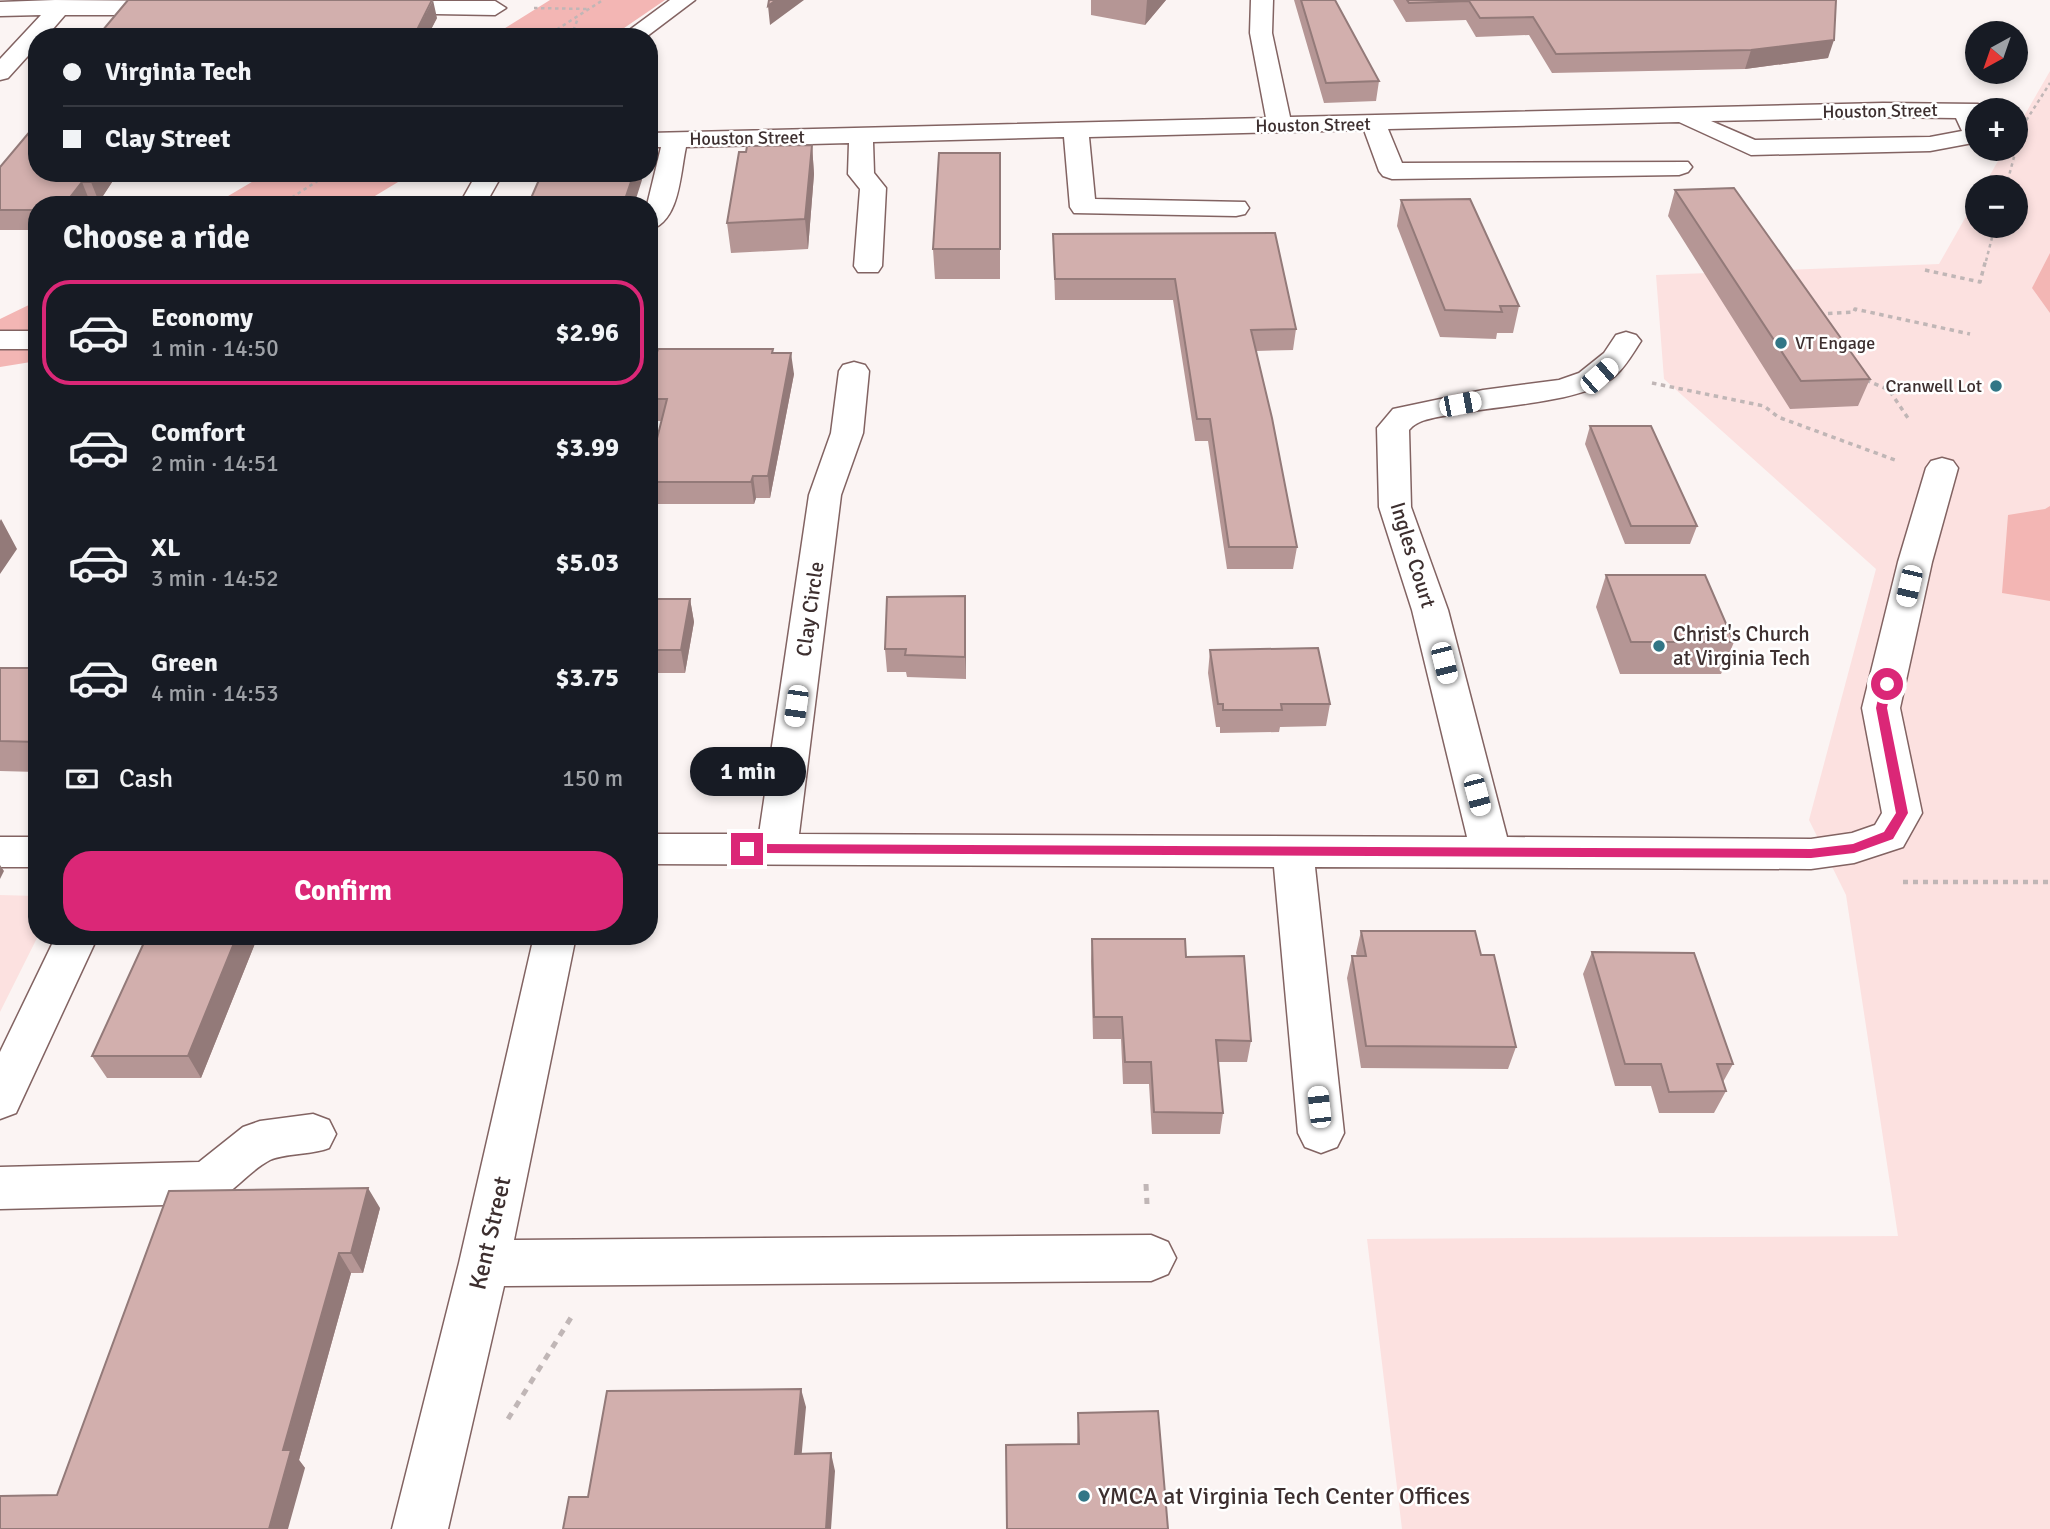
<!DOCTYPE html>
<meta charset="utf-8">
<style>
body{margin:0;font-family:Signika,sans-serif;background:#242831;color:#f1f3f6;height:100vh;display:flex;flex-direction:column;font-size:26px;white-space:nowrap}
*{box-sizing:border-box;margin:0}
p{font-size:23px;color:#9ea1a6}
.icon{flex:none;width:38px;height:38px;fill:none;stroke:currentColor;stroke-width:2;stroke-linecap:round;stroke-linejoin:round}
.map{position:relative;flex:1;overflow:hidden}
.sheet{position:absolute;left:28px;top:196px;width:630px;height:749px;display:flex;flex-direction:column;background:#171b24;border-radius:28px;box-shadow:0 4px 10px #0003}
.sheet>*{flex:none}
.hud{position:absolute;left:28px;top:28px;width:630px;height:154px;border-radius:28px;box-shadow:0 4px 10px #0003;display:grid;align-content:center;height:154px;padding:0 35px;background:#171b24}
.needle{width:46px;rotate:220deg}
.controls{position:absolute;left:1965px;top:21px;display:grid;gap:14px}
.controls a{display:grid;place-items:center;width:63px;height:63px;border-radius:50%;background:#171b24;box-shadow:0 4px 10px #0003;font-size:35px}
.end{position:absolute;width:32px;height:32px;margin:-16px;border:9px solid #db2777;background:#fff;box-shadow:0 0 0 4px #fff}
.from{border-radius:50%}
.bubble{position:absolute;height:49px;border-radius:24px;background:#171b24;box-shadow:0 4px 10px #0003;font-size:23px;font-weight:800;line-height:49px;text-align:center}
.car{position:absolute;width:21px;height:42px;margin:-21px -10px;border-radius:9px;box-shadow:0 0 5px 2px #0007;background:linear-gradient(#fff 24%,#345 0 40%,#fff 0 76%,#345 0 86%,#fff 0)}
.hud b{display:flex;align-items:center;gap:24px;height:66px;font-size:26px}
.hud b+b{border-top:2px solid #363941}
.hud i{width:18px;height:18px;background:#f1f3f6}
ul{padding:0;list-style:none}
li{display:flex;align-items:center;gap:21px;height:105px;margin:0 14px 10px;padding:0 21px;border:4px solid transparent;border-radius:28px}
li div{flex:1}
li b{display:block;font-size:26px}
li em{font-style:normal;font-weight:800}
li.on{border-color:#db2777}
li>.icon{width:63px;height:63px;stroke-width:1.5}
h2{padding:0 35px;font-size:32px;line-height:84px}
.pay{display:flex;align-items:center;gap:18px;height:77px;padding:0 35px;font-size:26px}
.pay p{margin-inline-start:auto}
.action{display:flex;gap:14px;margin-top:auto;padding:14px 35px}
.action a{flex:1;height:80px;border-radius:28px;background:#db2777;color:#fff;font-size:28px;font-weight:800;line-height:80px;text-align:center}
.map>svg:first-child{display:block}
.built{fill:#fce1e0}
.green{fill:#f3b6b4}
.lines{fill:none;stroke-linecap:round;stroke-linejoin:round}
.minor-casing{stroke:#826362;stroke-width:3}
.path-far3{stroke:#c0b6b6;stroke-width:2.5;stroke-dasharray:3.5 3.5;stroke-linecap:butt}
.path-far2{stroke:#c0b6b6;stroke-width:3.5;stroke-dasharray:4.5 4.5;stroke-linecap:butt}
.path-far1{stroke:#c0b6b6;stroke-width:4.5;stroke-dasharray:5 5;stroke-linecap:butt}
.path{stroke:#c0b6b6;stroke-width:5;stroke-dasharray:7 7;stroke-linecap:butt}
.minor{fill:#fff;fill-rule:evenodd}
.wall{fill:#b59695}
.shaded-wall{fill:#937a79}
.building{fill:#d2afad;stroke:#937a79;stroke-width:2}
.route{fill:#db2777}
.poi-dot{fill:#327686;stroke:#fff;stroke-width:2.5}
.labels{text-anchor:middle;dominant-baseline:central;stroke-width:5;stroke-linejoin:round;paint-order:stroke}
.far-street-label{font-size:18px;fill:#3d2f2f;stroke:#fff}
.far-poi-label{font-size:18px;fill:#3d2f2f;stroke:#fff;text-anchor:start}
.street-label{font-size:21px;fill:#3d2f2f;stroke:#fff}
.poi-label{font-size:21px;fill:#3d2f2f;stroke:#fff;text-anchor:start}
.near-street-label{font-size:24px;fill:#3d2f2f;stroke:#fff}
.near-poi-label{font-size:24px;fill:#3d2f2f;stroke:#fff;text-anchor:start}
</style>
<div class="map">
<svg width="2050" height="1529" viewBox="0 0 2050 1529">
<rect width="100%" height="100%" fill="#fbf4f3"/>
<!-- built -->
<path class="built" d="M2050,71V1529H1402L1367,1239L1898,1236L1846,895L1809,820L1876,569L1664,379L1656,275L1939,264L1977,197L1978,226H2016V187H1983L2005,149H2016V130Z
M0,895L37,896L38,936L0,1012Z"/>
<!-- green -->
<path class="green" d="M550,0H665L611,37H491Z
M267,173H413L360,205H213Z
M2050,253V313L2032,288Z
M37,301V361L0,367V319Z
M2050,506V601L2002,593L2008,515L2045,509Z"/>
<g class="lines">
<!-- minor casing -->
<g class="minor-casing">
<path id="minor" d="M55,0L173,1L184,8L173,15H65L46,37H37V46L8,78L0,80V59L41,15L0,16V2Z
M670,0H695L646,37H620Z
M1251,0H1273L1272,33L1290,117L1883,103L1978,104L1990,110H1978V142L1930,151L1751,155L1679,122L1388,129L1402,163L1688,162L1692,167L1688,172L1679,175L1392,179L1383,176L1379,171L1364,130L1089,137L1095,199L1245,202L1249,208L1245,214L1236,216L1074,213L1070,207L1064,137L873,142L874,173L886,188L882,266L878,272H858L854,266L860,189L848,174L849,143L686,147C680,174 680,222 649,230V205H647L661,147H649V133L1266,118L1250,33ZM1883,117L1956,118L1962,131L1930,137L1755,140L1711,121Z
M384,1H495L506,8L495,15L376,13L373,8Z
M477,173H503L485,205H459Z
M0,331H37V349H0Z
M1626,332L1636,335L1641,341C1633,353 1626,366 1615,376C1585,403 1491,406 1448,415C1434,418 1418,419 1409,430L1411,507L1448,610L1507,837L1811,839L1852,833L1875,825L1882,813L1862,708L1898,562L1926,468L1931,461L1942,458L1953,461L1958,468L1932,562L1900,708L1922,813L1903,847L1854,863L1811,869L1315,867L1344,1133L1337,1147L1321,1153L1305,1147L1298,1133L1274,867L649,864V834H759L809,495L831,433L839,371L843,365L854,362L865,365L869,371L863,433L841,495L799,834L1467,837L1412,610L1379,507L1377,428L1393,409L1483,390L1559,380L1579,373L1604,353L1616,335Z
M0,837H37V867H0Z
M56,936H98L16,1113L0,1119V1052Z
M534,936H576L514,1240L1151,1235L1168,1242L1176,1258L1168,1274L1151,1281L504,1286L448,1529H392L459,1263Z
M313,1114L329,1120L336,1134L329,1148C312,1155 285,1153 270,1160C247,1172 233,1195 208,1204L0,1209V1167L199,1162L243,1127L260,1121Z"/>
</g>
<!-- path-far3 -->
<path class="path-far3" d="M534,8L589,9
M545,37L603,0
M571,37L578,18
M2006,187L2022,127L2050,83
M280,205L330,173
M1986,261L1995,226"/>
<!-- path-far2 -->
<path class="path-far2" d="M1925,270L1980,282L1986,259
M1819,314L1854,312L1855,309L1970,334
M1866,380L1889,390L1908,418
M1652,383L1764,406L1778,417L1895,460"/>
<!-- path-far1 -->
<path class="path-far1" d="M1903,882H2048L2050,885"/>
<!-- path -->
<path class="path" d="M1146,1184L1147,1204
M508,1419L572,1316"/>
<!-- minor -->
<use href="#minor" class="minor"/>
</g>
<!-- wall -->
<path class="wall" d="M1091,0H1166L1145,25L1091,15Z
M1294,0H1335L1379,81L1376,101L1324,103Z
M1393,0H1836L1828,58L1745,69L1552,73L1529,35L1476,37L1466,20L1406,22Z
M437,18L427,37H97Z
M812,145L814,174L808,249L731,253L727,223Z
M1000,153V279H935L933,249Z
M0,167L118,173L99,202H90L88,205H37V230H0Z
M1675,190L1870,379L1858,406L1790,409L1668,216Z
M1401,200L1519,306L1513,333H1497L1496,339L1440,337L1397,226Z
M1275,233L1296,329L1293,350L1256,351L1297,547L1293,569H1227L1208,441H1195L1173,300H1055L1053,234Z
M774,353L794,374L770,498H756L754,504H651L649,497V470L662,421H649V377Z
M1590,426L1697,526L1690,544H1625L1585,444Z
M1606,575L1734,642L1721,674H1620L1596,607Z
M965,596L966,679L907,677L906,672H887L885,649Z
M649,599H690L694,622L685,673H649Z
M1210,650L1330,704L1326,726L1280,727L1279,732L1220,733V727H1216L1208,673Z
M0,668H37V772L0,771Z
M1361,931L1481,955L1516,1047L1508,1069L1361,1068L1347,978L1352,956H1357L1356,953Z
M1092,939L1186,957L1251,1041L1247,1062H1218L1223,1113L1220,1134H1152L1149,1084H1123L1121,1039H1093L1091,961Z
M256,941L201,1078H107L92,1056Z
M1592,952L1733,1064L1723,1082L1726,1091L1714,1113H1659L1651,1086H1615L1583,974Z
M380,1208L363,1273H351L299,1460L305,1468L57,1495Z
M1078,1413L1168,1529L1077,1444Z"/>
<!-- shaded-wall -->
<path class="shaded-wall" d="M433,0L437,18L427,37H417L416,32Z
M776,0H804L770,25L768,6Z
M1147,0H1166L1145,25Z
M1834,40L1828,58L1745,69L1751,50Z
M812,145L814,174L808,249L805,219Z
M97,173H118L99,202L91,182Z
M634,173H641L642,180L634,205H623Z
M82,182L90,202L88,205H64Z
M791,353L794,374L770,498L768,476Z
M753,476L756,498L754,504L751,482Z
M1,519L17,549L0,574V521Z
M965,596L966,619V679L965,657Z
M690,599L694,622L685,673L681,650Z
M0,865L4,871L0,879Z
M237,936H253L256,941L201,1078L188,1056Z
M368,1188L380,1208L363,1273L351,1253Z
M339,1253L351,1273L299,1460L305,1468L288,1529H269L283,1450Z
M801,1389L806,1407L800,1472L795,1454Z
M831,1453L835,1471L831,1529H826Z"/>
<!-- building -->
<path class="building" d="M128,0H432L416,32L367,33L365,37H97Z
M769,0H776L768,6Z
M1301,0H1335L1379,81L1326,83Z
M1407,0H1836L1834,40L1751,50L1556,54L1533,17L1480,18L1469,1L1409,3Z
M37,123V173H97L91,182H82L64,205H37V210H0V167Z
M812,145L805,219L727,223L739,152H746L747,146Z
M939,153H1000V249H933Z
M542,173H634L623,205H528Z
M1734,188L1870,379L1801,381L1675,190Z
M1470,199L1519,306H1500L1502,312L1445,310L1401,200Z
M1275,233L1296,329L1251,330L1272,418L1297,547H1229L1210,419H1197L1175,279H1055L1053,234Z
M658,349H773L772,353H791L768,476H753L751,482H649V470L667,399H649V377Z
M1590,426H1651L1697,526H1631Z
M1606,575H1705L1734,642H1631Z
M965,596V657L905,655L906,649H885L887,597Z
M649,599H690L681,650H649Z
M1318,648L1330,704H1281L1282,710H1223V704H1218L1210,650Z
M0,668H37V681L34,686H37V742L0,741Z
M1361,931H1475L1481,955H1494L1516,1047L1366,1046L1352,956H1366Z
M147,936H237L188,1056H92Z
M1092,939H1185L1186,957L1244,956L1251,1041L1216,1040L1223,1113L1154,1112L1151,1062H1125L1122,1017H1094Z
M1592,952L1694,953L1733,1064H1717L1726,1091L1669,1092L1661,1064H1625Z
M368,1188L351,1253H339L283,1450H291L269,1529H0V1496L57,1495L169,1191Z
M801,1389L795,1454L831,1453L826,1529H563L569,1497H588L607,1391Z
M1158,1411L1168,1529H1007L1006,1445L1079,1444L1078,1413Z"/>
<!-- route -->
<path class="route" d="M1887,680L1892,684L1887,708L1908,813L1893,839L1854,853L1811,858L747,853L741,849L747,844L1811,849L1853,844L1884,832L1896,813L1876,708L1881,684Z"/>
<!-- markers -->
<g class="poi-dot">
<circle cx="1781" cy="343" r="7"/>
<circle cx="1996" cy="386" r="7"/>
<circle cx="1659" cy="646" r="7"/>
<circle cx="1084" cy="1496" r="7"/>
</g>
<g class="labels">
<!-- far-street labels -->
<g class="far-street-label">
<text transform="translate(1880 111) rotate(-1)">Houston Street</text>
<text transform="translate(1313 125) rotate(-1)">Houston Street</text>
<text transform="translate(747 138) rotate(-1)">Houston Street</text>
</g>
<!-- far-poi labels -->
<g class="far-poi-label">
<text x="1795" y="343">VT Engage</text>
<text x="1982" y="386" text-anchor="end">Cranwell Lot</text>
</g>
<!-- street labels -->
<g class="street-label">
<text transform="translate(1413 555) rotate(73)">Ingles Court</text>
<text transform="translate(810 609) rotate(-82)">Clay Circle</text>
</g>
<!-- poi labels -->
<g class="poi-label">
<text x="1673" y="634">Christ's Church<tspan x="1673" dy="24">at Virginia Tech</tspan></text>
</g>
<!-- near-street labels -->
<g class="near-street-label">
<text transform="translate(490 1233) rotate(-77)">Kent Street</text>
</g>
<!-- near-poi labels -->
<g class="near-poi-label">
<text x="1098" y="1496">YMCA at Virginia Tech Center Offices</text>
</g>
</g>
</svg>
<div class="controls">
<a><svg class="needle" viewBox="-14 -14 28 28"><path d="M0-13l5 13h-10z" fill="#e53935"/><path d="M0 13l5-13h-10z" fill="#9ea1a6"/></svg></a>
<a>+</a>
<a>−</a>
</div>
<i class="end from" style="left:1887px;top:684px"></i>
<i class="end" style="left:747px;top:849px"></i>
<div class="bubble" style="left:690px;top:747px;width:116px">1 min</div>
<i class="car" style="left:1599px;top:376px;rotate:49deg"></i>
<i class="car" style="left:1460px;top:404px;rotate:79deg"></i>
<i class="car" style="left:1909px;top:586px;rotate:193deg"></i>
<i class="car" style="left:1444px;top:663px;rotate:166deg"></i>
<i class="car" style="left:796px;top:706px;rotate:188deg"></i>
<i class="car" style="left:1477px;top:795px;rotate:165deg"></i>
<i class="car" style="left:1319px;top:1107px;rotate:354deg"></i>
<div class="hud">
<b><i class="from"></i>Virginia Tech</b>
<b><i></i>Clay Street</b>
</div>
<section class="sheet">
<h2>Choose a ride</h2>
<ul>
<li class="on"><svg class="icon" aria-label="car" viewBox="0 0 24 24"><path d="M5 17H2v-5l4-1 3-4h7l3 4 3 1v5h-3M9 17h6M6 11h13"/><circle cx="7" cy="17" r="2"/><circle cx="17" cy="17" r="2"/></svg><div><b>Economy</b><p>1 min · 14:50</p></div><em>$2.96</em></li>
<li><svg class="icon" aria-label="car" viewBox="0 0 24 24"><path d="M5 17H2v-5l4-1 3-4h7l3 4 3 1v5h-3M9 17h6M6 11h13"/><circle cx="7" cy="17" r="2"/><circle cx="17" cy="17" r="2"/></svg><div><b>Comfort</b><p>2 min · 14:51</p></div><em>$3.99</em></li>
<li><svg class="icon" aria-label="car" viewBox="0 0 24 24"><path d="M5 17H2v-5l4-1 3-4h7l3 4 3 1v5h-3M9 17h6M6 11h13"/><circle cx="7" cy="17" r="2"/><circle cx="17" cy="17" r="2"/></svg><div><b>XL</b><p>3 min · 14:52</p></div><em>$5.03</em></li>
<li><svg class="icon" aria-label="car" viewBox="0 0 24 24"><path d="M5 17H2v-5l4-1 3-4h7l3 4 3 1v5h-3M9 17h6M6 11h13"/><circle cx="7" cy="17" r="2"/><circle cx="17" cy="17" r="2"/></svg><div><b>Green</b><p>4 min · 14:53</p></div><em>$3.75</em></li>
</ul>
<div class="pay"><svg class="icon" aria-label="cash" viewBox="0 0 24 24"><path d="M3 7h18v10H3z"/><circle cx="12" cy="12" r="2"/></svg>Cash<p>150 m</p></div>
<div class="action"><a>Confirm</a></div>
</section>
</div>
